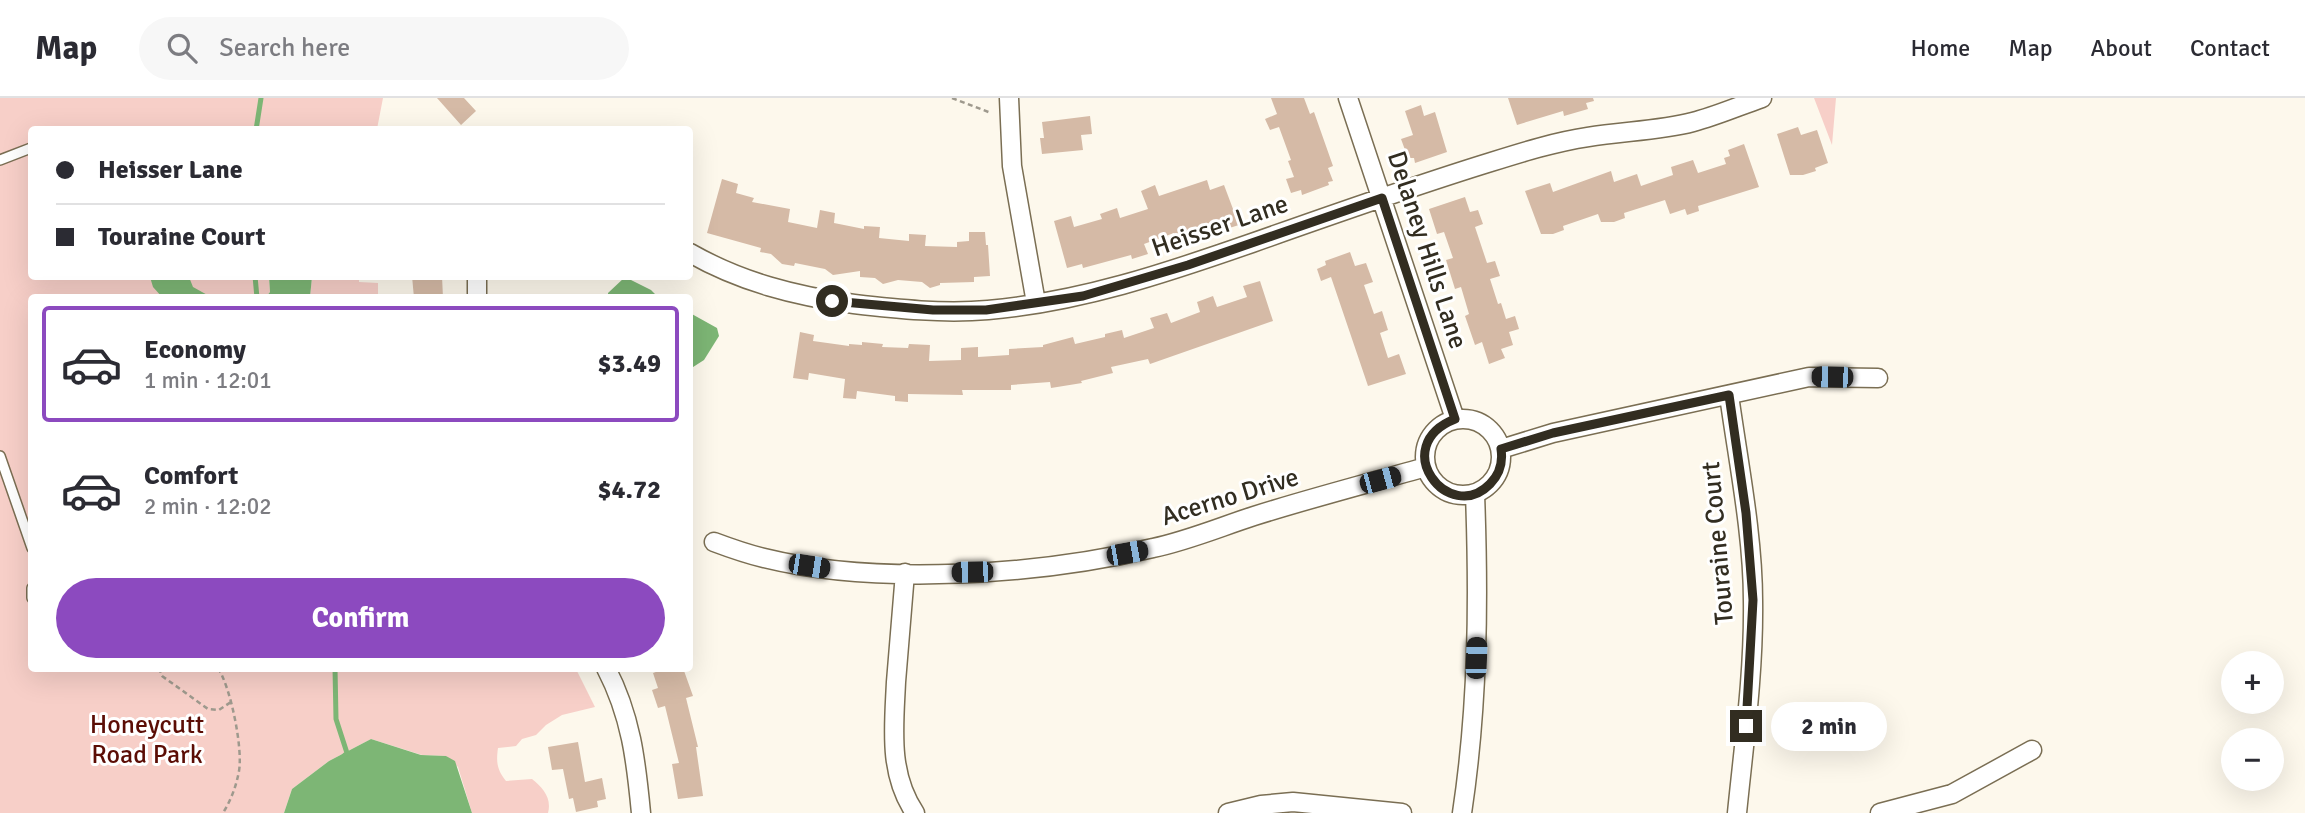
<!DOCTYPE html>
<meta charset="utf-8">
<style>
body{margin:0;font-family:Signika,sans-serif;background:#f7f7f7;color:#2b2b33;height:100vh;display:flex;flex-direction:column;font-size:26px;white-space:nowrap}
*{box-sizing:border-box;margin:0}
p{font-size:23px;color:#7c7c81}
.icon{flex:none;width:38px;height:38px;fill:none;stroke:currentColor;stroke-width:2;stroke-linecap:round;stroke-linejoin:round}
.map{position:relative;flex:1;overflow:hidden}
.side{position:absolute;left:28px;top:196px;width:665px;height:378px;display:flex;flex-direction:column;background:#fff;border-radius:7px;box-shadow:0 7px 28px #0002}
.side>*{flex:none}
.banner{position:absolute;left:28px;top:28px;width:665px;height:154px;border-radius:7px;box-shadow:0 7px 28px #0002;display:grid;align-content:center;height:154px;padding:0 28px;background:#fff}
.tools{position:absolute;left:2221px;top:553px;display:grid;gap:14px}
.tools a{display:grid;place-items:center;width:63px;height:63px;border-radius:50%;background:#fff;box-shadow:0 7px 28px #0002;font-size:35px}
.end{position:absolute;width:32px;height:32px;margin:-16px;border:9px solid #322d21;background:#fff;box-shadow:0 0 0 4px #fff}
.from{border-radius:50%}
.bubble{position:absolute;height:49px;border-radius:24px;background:#fff;box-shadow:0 7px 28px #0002;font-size:23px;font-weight:700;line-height:49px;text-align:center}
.car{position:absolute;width:21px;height:42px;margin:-21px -10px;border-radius:9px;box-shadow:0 0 5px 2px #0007;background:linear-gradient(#222 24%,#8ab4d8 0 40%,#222 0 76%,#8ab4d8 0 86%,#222 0)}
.banner b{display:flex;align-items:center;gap:24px;height:66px;font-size:26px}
.banner b+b{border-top:2px solid #e1e1e2}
.banner i{width:18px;height:18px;background:#2b2b33}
ul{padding:12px 0 0;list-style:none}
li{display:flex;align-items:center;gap:21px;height:116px;margin:0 14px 10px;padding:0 14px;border:4px solid transparent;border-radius:7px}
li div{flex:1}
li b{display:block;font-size:26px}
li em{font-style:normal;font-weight:700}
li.selected{border-color:#8c4abf}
li>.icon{width:63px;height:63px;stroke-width:1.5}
.button{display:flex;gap:14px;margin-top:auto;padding:14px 28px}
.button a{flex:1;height:80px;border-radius:42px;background:#8c4abf;color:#fff;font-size:28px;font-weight:700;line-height:80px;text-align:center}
header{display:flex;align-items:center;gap:42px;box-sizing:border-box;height:98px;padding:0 35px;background:#fff;border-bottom:2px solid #e1e1e2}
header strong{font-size:33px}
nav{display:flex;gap:38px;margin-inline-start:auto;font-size:24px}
.search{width:490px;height:63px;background:#f7f7f7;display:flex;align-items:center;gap:18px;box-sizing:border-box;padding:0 24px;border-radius:38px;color:#7c7c81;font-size:26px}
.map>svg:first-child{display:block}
.green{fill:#f7cfc8}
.water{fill:#7db675}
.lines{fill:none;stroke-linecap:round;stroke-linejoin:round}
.stream{stroke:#7db675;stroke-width:5}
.building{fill:#d5baa6}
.lane-casing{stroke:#7a6e53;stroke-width:12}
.street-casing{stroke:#7a6e53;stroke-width:21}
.path{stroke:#9e998d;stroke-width:2.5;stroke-dasharray:5 3.5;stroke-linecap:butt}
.lane{stroke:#fff;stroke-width:9}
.street{stroke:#fff;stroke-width:18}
.route{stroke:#322d21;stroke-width:9}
.labels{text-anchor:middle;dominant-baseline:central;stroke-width:6;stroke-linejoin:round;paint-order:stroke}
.street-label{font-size:26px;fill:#322d21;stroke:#fff}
.park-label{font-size:26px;fill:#5b0d05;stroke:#fff}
</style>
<header>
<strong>Map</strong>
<div class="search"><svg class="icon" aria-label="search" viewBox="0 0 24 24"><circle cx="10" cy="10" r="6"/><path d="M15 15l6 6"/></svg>Search here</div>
<nav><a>Home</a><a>Map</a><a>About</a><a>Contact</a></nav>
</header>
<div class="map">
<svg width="2305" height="715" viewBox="0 0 2305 715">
<rect width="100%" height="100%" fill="#fdf8ec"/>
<!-- green -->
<path class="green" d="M0,0H383L377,31L32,32V178H269L270,194L266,199L32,200V570L576,571L595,609L562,617L546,627L536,637L522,641L516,648L498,650C496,664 497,672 506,683L532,681C543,690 552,700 548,715H472L458,669L446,658L422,657L371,641L329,663L292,691L284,715H0Z
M1814,0H1836L1832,47Z
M312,179H359V184L378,185V199H310Z"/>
<!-- water -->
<path class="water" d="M150,179H189L193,189L211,199H162L153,189Z
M269,179H312L310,199H266L270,194Z
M625,179L651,192L658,199H608V195Z
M690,215L717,230L719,238L704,262L690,271Z
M371,641L421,657L446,658L455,663L472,715H284L292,691L329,663Z"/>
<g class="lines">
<!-- stream -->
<path class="stream" d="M256,32L261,0
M255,178L257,200
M335,570L336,621L347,655L343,659"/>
</g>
<!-- building -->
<path class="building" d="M437,0H464L476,13L461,27Z
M1271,0H1304L1310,16L1314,14L1333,68L1328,70L1333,83L1328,84L1329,87L1302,97L1301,92L1291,95L1286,81L1294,79L1288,63L1291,62L1279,29L1270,32L1265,21L1277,16Z
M1508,0H1593L1594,3L1586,5L1588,11L1564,18L1563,13L1517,27Z
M1421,7L1424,18L1435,14L1447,54L1415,65L1414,60H1408L1401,41L1413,37L1405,13Z
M1090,18L1092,36L1081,37L1083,52L1042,56L1040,40H1044L1042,24Z
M1798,29L1801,37L1817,32L1828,65L1815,70L1816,73L1803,77H1790L1777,36Z
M1744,46L1759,89L1698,108L1699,113L1687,117L1685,111L1670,116L1665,102L1624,115L1625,120L1614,124H1601L1598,116L1563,128L1564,132L1553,136H1541L1525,93L1550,85L1553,94L1611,73L1614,84L1637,76L1641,88L1673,77L1671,69L1693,62L1698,75L1726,66L1724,60L1730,58L1728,52Z
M722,81L738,86L736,95L754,100L752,104L790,111L788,124L817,130L820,112L835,115L834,125L864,131V128L880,129L879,140L909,143V136L926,137L925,148L957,149V144L969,143V134H985L986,147H988L990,178L974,179V184L940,185V187L930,190L922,184L898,182L883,186L875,180L860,179V173L833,177L825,171L795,165L794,168L782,166L771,156L760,154L761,150L707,135Z
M1207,82L1210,92L1224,87L1239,127L1223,132L1222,128L1207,134L1205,129L1176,139L1174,135L1144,146L1148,156L1132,161L1131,157L1083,170L1082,166L1067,170L1054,123L1071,118L1074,129L1102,121L1100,116L1117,110L1120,120L1148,111L1141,93L1155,87L1159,98Z
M1465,99L1470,114L1478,112L1483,126L1475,129L1487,165L1495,163L1500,178L1490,181L1498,206L1501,205L1506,221L1515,218L1519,231L1509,234L1513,247L1501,251L1505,260L1489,266L1482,244L1475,247L1465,218L1469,216L1461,189L1455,191L1446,162L1453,160L1444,134L1437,136L1429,111Z
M1350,154L1355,168L1366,165L1373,184L1364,187L1374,216L1382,213L1388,232L1380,235L1388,260L1399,256L1406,276L1368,288L1331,179L1321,183L1317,171L1326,167L1325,163Z
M412,178H442L443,200H414Z
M1260,183L1273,223L1150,266L1148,261L1111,269L1113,275L1081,283L1082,285L1051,290L1050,284L1011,287V292H962L963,297L908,296V304L895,303V298L857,293L856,301L843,300L845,281L809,275L808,282L793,280L800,234L814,237L813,243L849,248V246L862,247V244L883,246L882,249L908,250L909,246L930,247L929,263L961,262V250L978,249V259L1009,257V251L1043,249V247L1073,239L1075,246L1105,239V236L1122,232L1124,240L1154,230L1150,220L1167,215L1171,225L1200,214L1197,204L1213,198L1217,209L1247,199L1243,188Z
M667,570H683L693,598L686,600L698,649H696L703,698L678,701L672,666L679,665L665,608L658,610L652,592L658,590L653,575Z
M578,644L585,684L602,680L606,701L597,703L598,709L576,714L573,700L569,701L563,671L552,672L548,649Z"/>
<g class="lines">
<!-- lane casing -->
<g class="lane-casing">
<path id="lane" d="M0,62L31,50
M0,358L32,450
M32,490V500"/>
</g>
<!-- street casing -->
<g class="street-casing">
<path id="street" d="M1009,0L1012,68L1036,205
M1348,0L1455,321
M690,155C741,184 795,198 854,206C897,211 944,216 988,212C1080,204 1166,175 1252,145C1331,117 1410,89 1491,64C1523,54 1555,44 1588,39C1623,33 1659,33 1693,24C1716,18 1739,8 1762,0
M477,178V200
M1729,297C1738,363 1753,436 1753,503C1754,574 1744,645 1737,715
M1425 359a38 38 0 1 1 76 0a38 38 0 1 1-76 0Z
M1501,351L1553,335L1809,279L1878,280
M714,444C730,450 747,456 764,460C878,488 1039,477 1153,450C1187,443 1220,429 1254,418C1311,400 1369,385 1426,369
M905,475C902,511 899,548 896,584C894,629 888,675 915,715
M606,570C631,618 636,662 641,715
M1228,715L1261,707L1293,704L1402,715
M1462,715C1478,609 1479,503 1475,396
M1880,715L1952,696L2032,652"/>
</g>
<!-- path -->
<path class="path" d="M952,0L991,15
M159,570L162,578L208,611L219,612L231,604
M218,570C231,590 243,651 239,673C236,689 231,702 223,715"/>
<!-- lane -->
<use href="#lane" class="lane"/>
<!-- street -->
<use href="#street" class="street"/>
</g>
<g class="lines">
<!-- route -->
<path class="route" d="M832,203L933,212H986L1083,198L1188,167L1382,100L1455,321C1387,348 1449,428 1490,386C1500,376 1503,364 1501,351L1553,335L1729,297L1746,415L1753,502L1746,628"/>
</g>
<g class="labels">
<!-- street labels -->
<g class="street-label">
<text transform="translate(1220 128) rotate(-19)">Heisser Lane</text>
<text transform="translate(1427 152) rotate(72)">Delaney Hills Lane</text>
<text transform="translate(1230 399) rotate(-17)">Acerno Drive</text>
<text transform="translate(1718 445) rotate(-95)">Touraine Court</text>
</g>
<!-- park labels -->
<g class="park-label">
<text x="147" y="627">Honeycutt<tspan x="147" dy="30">Road Park</tspan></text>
</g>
</g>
</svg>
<div class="tools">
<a>+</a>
<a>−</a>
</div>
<i class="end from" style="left:832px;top:203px"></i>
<i class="end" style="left:1746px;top:628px"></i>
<div class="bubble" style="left:1771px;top:604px;width:116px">2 min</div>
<i class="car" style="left:1832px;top:279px;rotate:271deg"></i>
<i class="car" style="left:1380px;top:382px;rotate:75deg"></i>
<i class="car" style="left:1127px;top:455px;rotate:80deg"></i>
<i class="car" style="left:809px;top:468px;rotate:99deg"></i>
<i class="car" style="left:972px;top:474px;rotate:269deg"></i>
<i class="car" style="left:1476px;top:560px;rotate:2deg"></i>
<div class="banner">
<b><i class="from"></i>Heisser Lane</b>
<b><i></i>Touraine Court</b>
</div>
<section class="side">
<ul>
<li class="selected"><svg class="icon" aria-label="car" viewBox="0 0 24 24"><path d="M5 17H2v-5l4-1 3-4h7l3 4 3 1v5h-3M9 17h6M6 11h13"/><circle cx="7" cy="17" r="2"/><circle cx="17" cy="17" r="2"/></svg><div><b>Economy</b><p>1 min · 12:01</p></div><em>$3.49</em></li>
<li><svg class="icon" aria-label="car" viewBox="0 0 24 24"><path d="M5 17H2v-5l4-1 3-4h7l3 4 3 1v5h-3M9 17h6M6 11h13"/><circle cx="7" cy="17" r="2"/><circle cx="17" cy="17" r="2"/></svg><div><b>Comfort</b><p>2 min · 12:02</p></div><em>$4.72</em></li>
</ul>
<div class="button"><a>Confirm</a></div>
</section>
</div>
